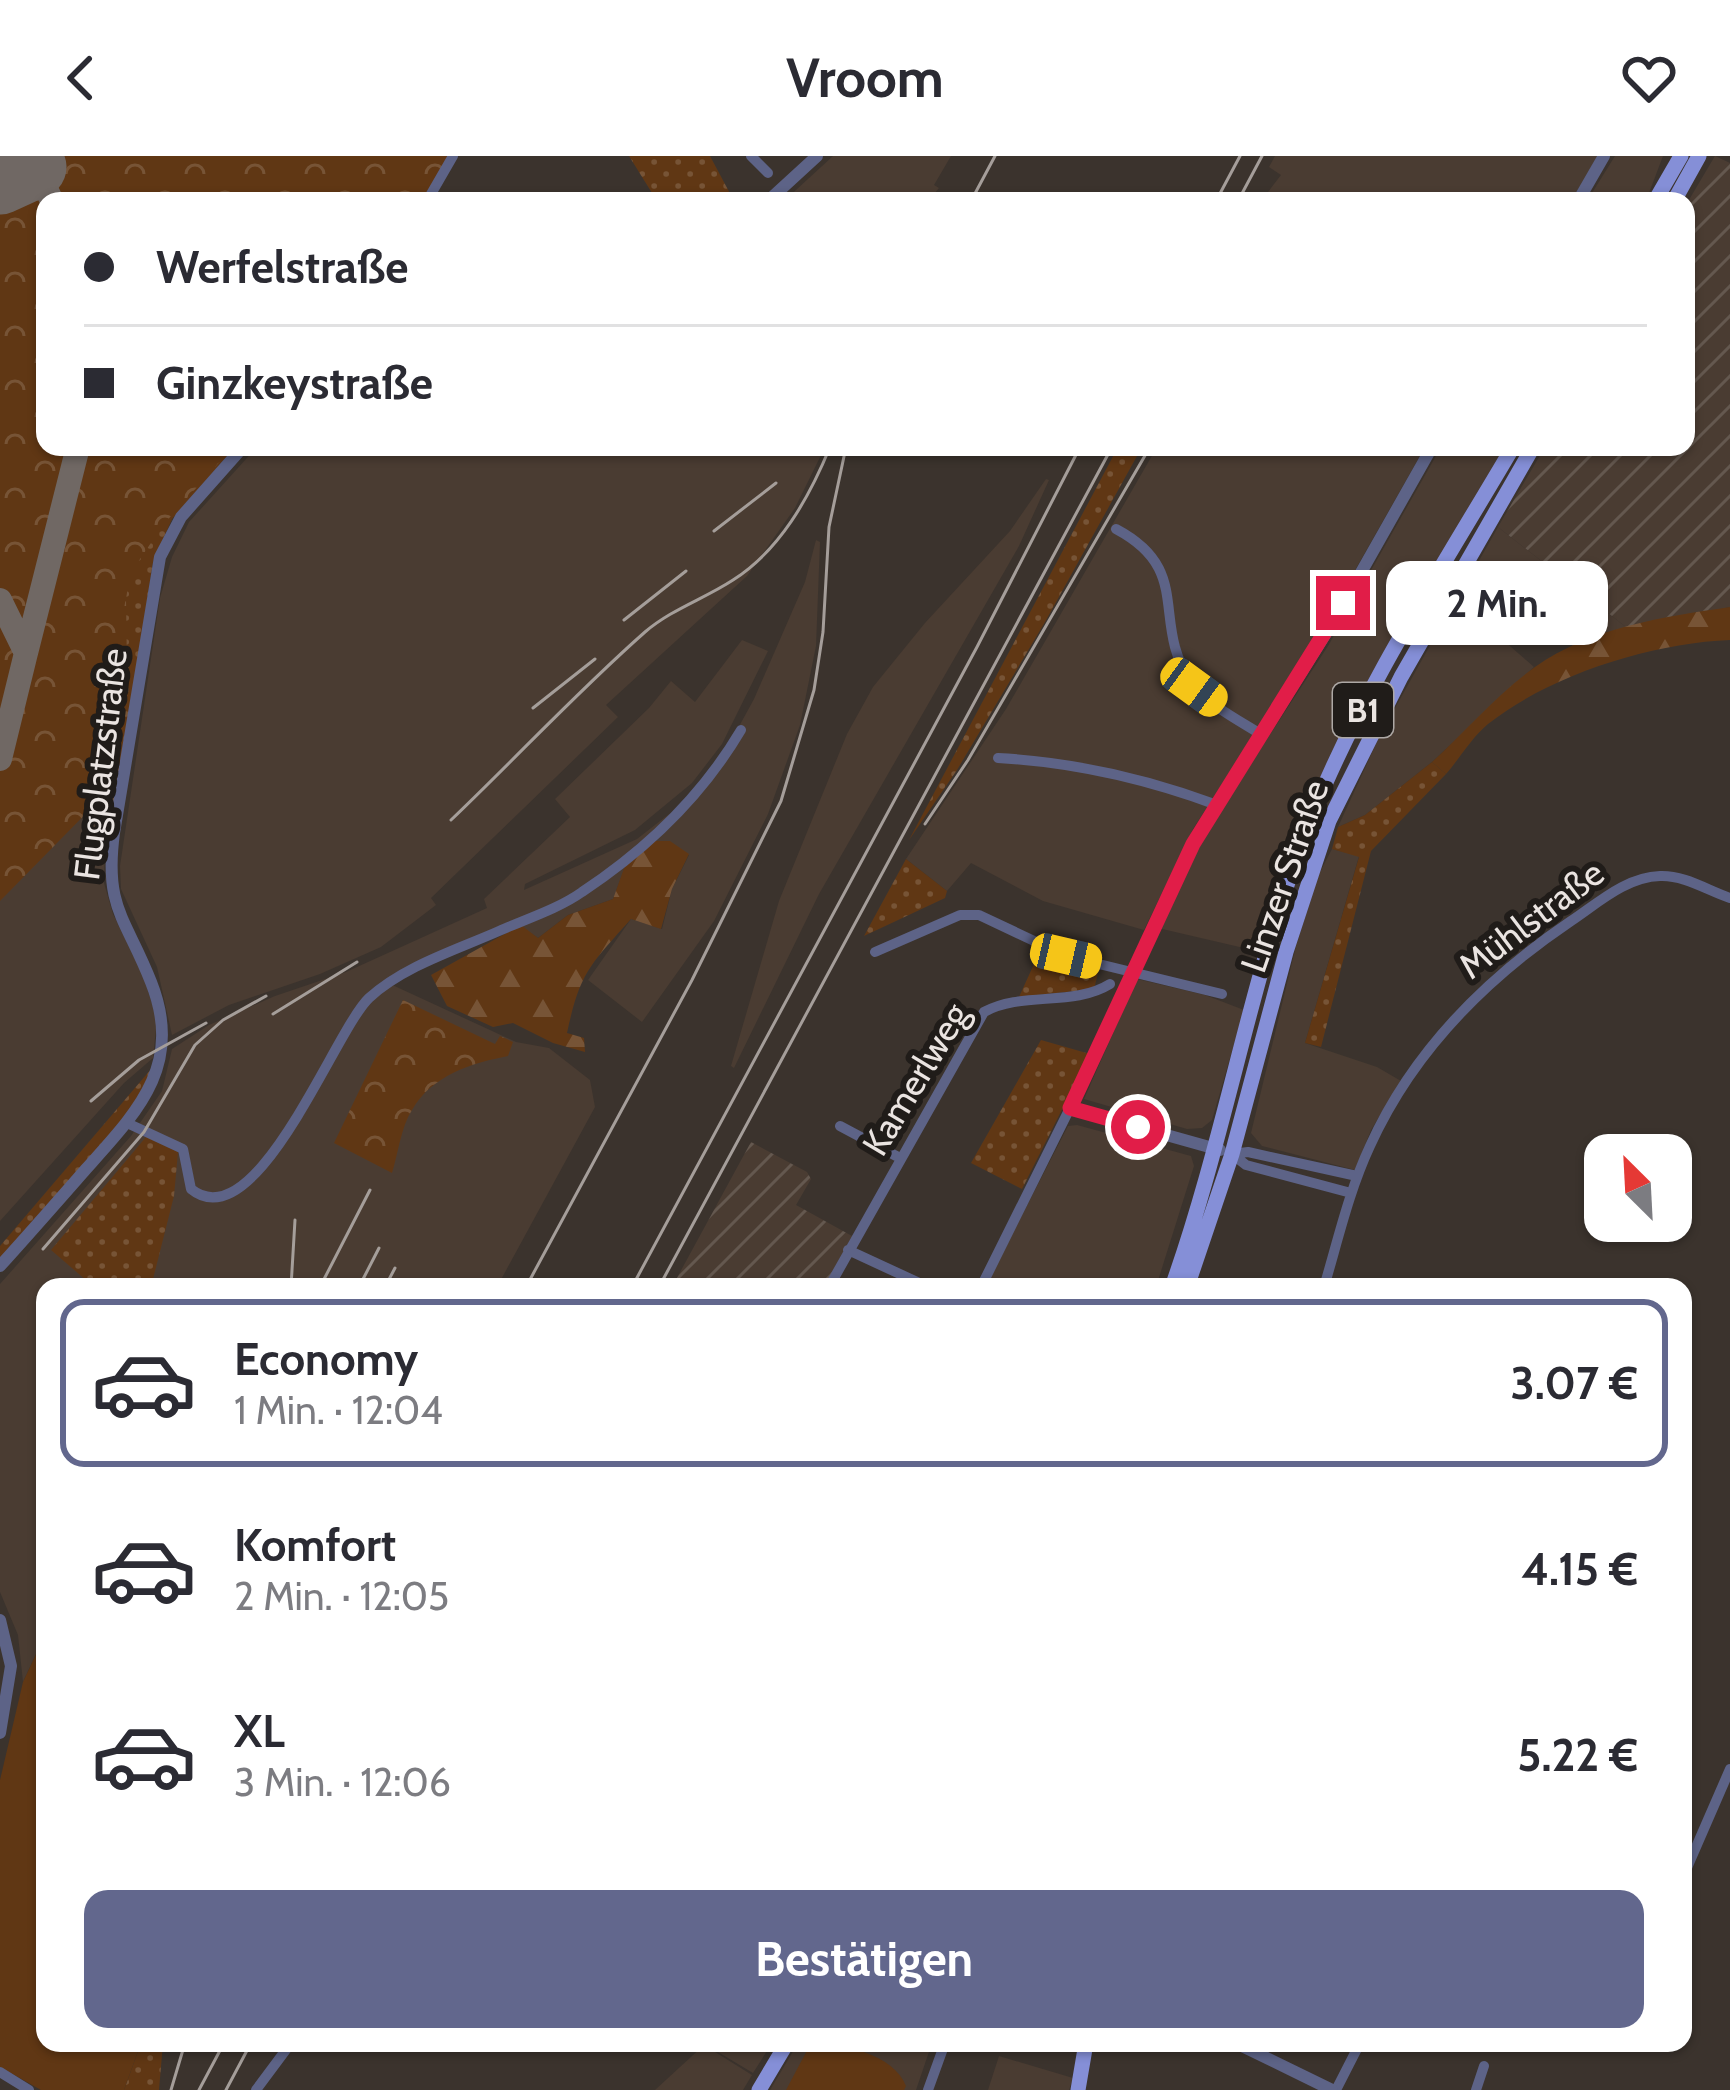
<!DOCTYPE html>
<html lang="de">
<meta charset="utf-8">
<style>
body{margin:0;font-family:Cabin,sans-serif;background:#f2f2f3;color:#2b2b33;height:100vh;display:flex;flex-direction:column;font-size:45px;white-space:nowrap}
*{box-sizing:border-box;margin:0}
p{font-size:39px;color:#7c7c81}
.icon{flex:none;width:66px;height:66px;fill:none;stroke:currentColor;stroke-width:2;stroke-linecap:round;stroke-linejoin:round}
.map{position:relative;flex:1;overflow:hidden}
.panel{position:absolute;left:36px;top:1122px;width:1656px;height:774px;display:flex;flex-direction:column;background:#fff;border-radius:24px;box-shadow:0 3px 9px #0004}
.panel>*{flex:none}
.guide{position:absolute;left:36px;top:36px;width:1659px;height:264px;border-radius:24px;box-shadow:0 3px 9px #0004;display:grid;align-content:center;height:264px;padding:0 48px;background:#fff}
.needle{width:78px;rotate:336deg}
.fabs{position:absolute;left:1584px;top:978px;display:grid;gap:24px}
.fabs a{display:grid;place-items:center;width:108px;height:108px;border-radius:24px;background:#fff;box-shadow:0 3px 9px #0004;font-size:60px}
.end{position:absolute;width:54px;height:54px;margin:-27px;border:15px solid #e11d48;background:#fff;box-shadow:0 0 0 6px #fff}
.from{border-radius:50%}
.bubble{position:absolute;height:84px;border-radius:24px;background:#fff;box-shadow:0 3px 9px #0004;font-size:39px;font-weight:700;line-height:84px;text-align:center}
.car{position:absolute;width:36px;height:72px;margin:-36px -18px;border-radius:15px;box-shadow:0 0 9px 3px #0007;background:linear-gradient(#f5c518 24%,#345 0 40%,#f5c518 0 76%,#345 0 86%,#f5c518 0)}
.guide b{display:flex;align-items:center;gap:42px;height:114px;font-size:45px}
.guide b+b{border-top:3px solid #e1e1e2}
.guide i{width:30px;height:30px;background:#2b2b33}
ul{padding:21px 0 0;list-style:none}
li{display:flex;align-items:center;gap:36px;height:168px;margin:0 24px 18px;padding:0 24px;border:6px solid transparent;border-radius:24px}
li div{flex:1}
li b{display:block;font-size:45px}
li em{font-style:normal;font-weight:700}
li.current{border-color:#62678d}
li>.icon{width:108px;height:108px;stroke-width:1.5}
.primary-button{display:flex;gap:24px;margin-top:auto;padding:24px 48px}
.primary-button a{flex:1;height:138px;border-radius:24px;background:#62678d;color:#fff;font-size:48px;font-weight:700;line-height:138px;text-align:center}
header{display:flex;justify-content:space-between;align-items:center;height:156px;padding:0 48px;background:#fff;font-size:54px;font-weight:700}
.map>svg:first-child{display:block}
.built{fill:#4a3c32}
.industrial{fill:url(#industrial-furrows)}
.grass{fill:url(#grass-dots)}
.forest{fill:url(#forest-firs)}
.park{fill:url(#park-crowns)}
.pitch{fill:#603714}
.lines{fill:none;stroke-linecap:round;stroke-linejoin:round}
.taxiway{stroke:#706864;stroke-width:24}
.runway{stroke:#706864;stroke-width:63}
.minor{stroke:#5d6387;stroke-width:10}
.tertiary{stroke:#5d6387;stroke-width:12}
.primary{stroke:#858fd7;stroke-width:15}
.rail{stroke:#a59e9a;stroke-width:3}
.route{stroke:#e11d48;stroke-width:15}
.labels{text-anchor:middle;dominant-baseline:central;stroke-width:12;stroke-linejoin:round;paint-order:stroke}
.shield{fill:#201c19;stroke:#ada8a5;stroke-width:3}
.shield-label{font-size:33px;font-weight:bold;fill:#eae4e1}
.street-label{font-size:36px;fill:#eae4e1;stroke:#201c19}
</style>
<header><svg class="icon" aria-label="back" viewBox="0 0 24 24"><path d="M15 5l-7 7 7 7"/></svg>Vroom<svg class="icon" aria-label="heart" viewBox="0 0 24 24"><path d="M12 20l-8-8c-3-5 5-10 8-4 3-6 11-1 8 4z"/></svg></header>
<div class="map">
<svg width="1730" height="1934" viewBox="0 0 1730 1934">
<defs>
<pattern id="industrial-furrows" width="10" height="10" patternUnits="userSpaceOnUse" patternTransform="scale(3)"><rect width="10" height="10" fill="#4a3c32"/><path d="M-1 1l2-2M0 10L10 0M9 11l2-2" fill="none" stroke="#64584f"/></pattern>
<pattern id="grass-dots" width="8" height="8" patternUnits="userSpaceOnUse" patternTransform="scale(3)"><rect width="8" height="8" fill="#603714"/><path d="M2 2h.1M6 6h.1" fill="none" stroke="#775436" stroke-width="1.8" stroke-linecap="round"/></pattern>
<pattern id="forest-firs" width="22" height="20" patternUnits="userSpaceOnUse" patternTransform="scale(3)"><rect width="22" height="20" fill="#603714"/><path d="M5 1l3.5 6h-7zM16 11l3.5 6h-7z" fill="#775436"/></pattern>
<pattern id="park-crowns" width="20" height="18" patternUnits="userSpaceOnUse" patternTransform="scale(3)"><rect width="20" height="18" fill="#603714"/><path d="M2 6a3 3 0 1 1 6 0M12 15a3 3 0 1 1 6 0" fill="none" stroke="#775436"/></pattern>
</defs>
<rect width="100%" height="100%" fill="#3b332d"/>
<!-- built -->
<path class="built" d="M0,0L45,45V291L147,373L96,644L115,651L105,682L104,727L113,758L143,819L157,863L153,902L124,927L0,1065Z
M833,0H951L934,29L939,32L928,45H784Z
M1275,0H1598L1571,45H1261L1281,19L1269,11Z
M1615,0H1663L1646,45H1587Z
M257,291H825L795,352L747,420L606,549L618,561L431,742L436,749L381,791L320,818L229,849L172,879L157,811L121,733L120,710L160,442L172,401L189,366Z
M1157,291H1425L1321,474L1193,673L1144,774L1043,745L971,707L947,735L906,703L1006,553Z
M1441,291H1506L1358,549L1261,796L1158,772L1202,682L1328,490Z
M1046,323L1049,324L1019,390L819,738L734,912L731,910L779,745L847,578L873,531L925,467L1010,375Z
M1498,371L1626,471L1573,490L1472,417Z
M816,384L820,386L816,490L800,569L768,658L714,765L642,866L588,824L631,763L662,773L672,733L689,699L628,703L613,743L568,759L538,782L521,770L388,827L516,886L549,892L590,924L595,951L497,1131H45V1479L23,1526L18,1479L0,1436V1128L131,980L162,935L172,893L209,869L275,840L346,816L487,752L484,743L570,661L555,643L649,552L671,525L695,546L742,484L768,495L722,588L692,627L635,674L525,728L524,734L637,683L687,644L719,607L754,543L805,426Z
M1456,443L1534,511L1432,606L1365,659L1338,671L1381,577Z
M1332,693L1359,700L1305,887L1377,911L1401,925L1371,974L1355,1014L1262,990L1251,977L1296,790L1319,718Z
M1137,823L1205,839L1244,854L1212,964L1202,972L1187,973L1084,943Z
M1077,969L1191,1000L1194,1010L1156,1131H985L1068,970Z
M703,1887H772L753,1917Z
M798,1887H932L916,1934H770Z
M704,1889L752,1919L743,1934H655Z
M999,1900L1073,1922L1069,1934H988Z"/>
<!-- industrial -->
<path class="industrial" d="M1715,0L1730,7V451L1626,471L1498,371L1545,291H1686V49Z
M751,986L807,1016L811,1023L796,1049L852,1080L824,1131H672Z"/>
<!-- grass -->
<path class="grass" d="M629,0H710L734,45H657Z
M221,291H235L172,363L153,406L115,651L96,643L127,405Z
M1118,291H1142L1045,466L957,614L909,684Z
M1432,606L1446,618L1371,695L1321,891L1305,887L1359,701L1332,693L1338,671L1365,659Z
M906,703L947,735L945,742L864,780Z
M1039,797L1099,813L1094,833L1019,841Z
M1041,884L1090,898L1022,1033L971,1007Z
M152,912L133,953L0,1102V1090Z
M146,981L178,996L174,1040L151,1131H94L51,1094Z
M141,1887H163L159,1934H124Z"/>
<!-- forest -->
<path class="forest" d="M1730,451V484C1651,487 1550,519 1488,568C1472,581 1460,602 1446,618L1432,606C1465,576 1498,537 1535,511C1592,471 1663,461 1730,451Z
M655,685H670L689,698L672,733L661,773L631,763C590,809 580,816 567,877L584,882L585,896L553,887L513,867L493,871L447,850L431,819L521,769L538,782L568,759L613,743L627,704Z"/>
<!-- park -->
<path class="park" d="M0,0H449L422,45H45V291H233L163,369L130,418L126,443L127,514L115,628L0,745Z
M403,844L495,888L500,880L513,886L508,900C472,907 432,919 412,954C401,971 398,998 392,1017L334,987Z"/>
<!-- pitch -->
<path class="pitch" d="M45,1479V1887H141L124,1934H41L0,1911V1624L23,1526Z
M811,1887C841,1887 894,1898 906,1930L904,1934H786Z"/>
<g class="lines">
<!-- taxiway -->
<path class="taxiway" d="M35,11L52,45
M0,444L26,497L0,603
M26,497L78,291"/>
<!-- runway -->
<path class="runway" d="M0,27L35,11"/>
<!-- minor -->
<path class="minor" d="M751,0L768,17
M427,45L453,0
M1116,373C1195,415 1149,465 1192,528C1207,548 1240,565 1262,579
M998,602C1072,606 1147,623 1217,649
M875,796L960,759H979L1066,800L1222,838
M127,967L183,993L191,1033C256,1086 335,874 369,842C404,810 456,794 499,775C526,763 558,753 582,736C647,693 702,640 741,574
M840,970L900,1002
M1232,998L1248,996L1357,1020
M1232,998L1246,1009L1351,1037
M848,1094L928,1131
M829,1131L984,856C1022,835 1073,851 1110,828
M981,1131L1070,952
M1324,1131C1338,1084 1349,1035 1370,990C1413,895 1485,823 1571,765C1598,747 1626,721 1660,720C1684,719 1707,734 1730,742
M1683,1721L1730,1613
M1262,1899L1267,1887
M0,1916L29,1934
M256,1934L291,1887
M928,1934L945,1887
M1336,1934L1360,1887
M1476,1934L1484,1910"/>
<!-- tertiary -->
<path class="tertiary" d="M768,45L817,0
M1578,45L1604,0
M1220,994L1070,952L1193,688L1333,466L1432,291
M0,1110C29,1078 57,1046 86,1013C138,955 184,909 151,826C126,762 104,752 114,677L160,401L181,361L243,291
M0,1464L11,1510L0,1577
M1236,1887L1332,1934"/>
<!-- primary -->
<path class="primary" d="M1655,45L1681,0
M1674,45L1699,0
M1172,1131C1227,976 1252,812 1312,659C1364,531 1443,410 1513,291
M1187,1131L1232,998L1286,796L1329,665L1401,521L1533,291
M759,1934L787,1887
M1078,1934L1086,1887"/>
<!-- rail -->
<path class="rail" d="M971,45L995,0
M1216,45L1240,0
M1238,45L1262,0
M714,375L776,327
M624,464L686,415
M533,552L595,503
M451,664C516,602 578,535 645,476C672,453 704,443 733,424C780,394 809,342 830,291
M925,668L968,604L1150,291
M273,858L357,806
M91,945L139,904L206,867
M43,1093L144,976L195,889L223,864L266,840
M291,1131L295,1064
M320,1131L370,1034
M359,1131L379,1092
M385,1131L395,1112
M526,1131L692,824L781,645L814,534L823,476L829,371L846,291
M632,1131L977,491L1080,291
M659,1131L1112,291
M171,1934L185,1887
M199,1934L224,1887
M226,1934L251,1887"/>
</g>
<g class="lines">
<!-- route -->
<path class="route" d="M1138,971L1070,952L1193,688L1343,447"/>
</g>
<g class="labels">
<!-- shield labels -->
<rect class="shield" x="1333" y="527" width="60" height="54" rx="9"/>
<g class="shield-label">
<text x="1363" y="554">B1</text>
</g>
<!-- street labels -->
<g class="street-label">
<text transform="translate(100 608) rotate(-83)">Flugplatzstraße</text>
<text transform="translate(1284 720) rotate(-71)">Linzer Straße</text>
<text transform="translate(1531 763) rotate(-37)">Mühlstraße</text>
<text transform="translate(915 923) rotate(-59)">Kamerlweg</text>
</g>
</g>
</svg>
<div class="fabs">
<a><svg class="needle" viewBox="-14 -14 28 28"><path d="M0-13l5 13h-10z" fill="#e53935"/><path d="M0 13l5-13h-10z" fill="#7c7c81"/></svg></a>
</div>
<i class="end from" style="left:1138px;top:971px"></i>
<i class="end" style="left:1343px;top:447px"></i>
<div class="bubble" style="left:1386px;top:405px;width:222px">2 Min.</div>
<i class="car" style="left:1194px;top:531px;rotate:126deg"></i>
<i class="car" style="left:1066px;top:800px;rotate:103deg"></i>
<div class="guide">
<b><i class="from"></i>Werfelstraße</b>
<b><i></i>Ginzkeystraße</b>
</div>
<section class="panel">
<ul>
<li class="current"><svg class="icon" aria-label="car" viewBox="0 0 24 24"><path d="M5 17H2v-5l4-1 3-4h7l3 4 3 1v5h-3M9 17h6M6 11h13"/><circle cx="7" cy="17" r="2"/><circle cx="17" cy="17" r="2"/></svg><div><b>Economy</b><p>1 Min. · 12:04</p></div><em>3.07 €</em></li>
<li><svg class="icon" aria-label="car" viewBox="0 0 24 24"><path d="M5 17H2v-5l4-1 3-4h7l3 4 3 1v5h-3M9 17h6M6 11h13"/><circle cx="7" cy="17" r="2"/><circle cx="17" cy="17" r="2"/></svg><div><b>Komfort</b><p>2 Min. · 12:05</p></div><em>4.15 €</em></li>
<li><svg class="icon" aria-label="car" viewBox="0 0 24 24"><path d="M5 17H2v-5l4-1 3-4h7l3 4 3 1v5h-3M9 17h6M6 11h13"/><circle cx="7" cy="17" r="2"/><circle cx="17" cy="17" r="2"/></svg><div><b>XL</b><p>3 Min. · 12:06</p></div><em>5.22 €</em></li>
</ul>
<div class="primary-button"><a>Bestätigen</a></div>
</section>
</div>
